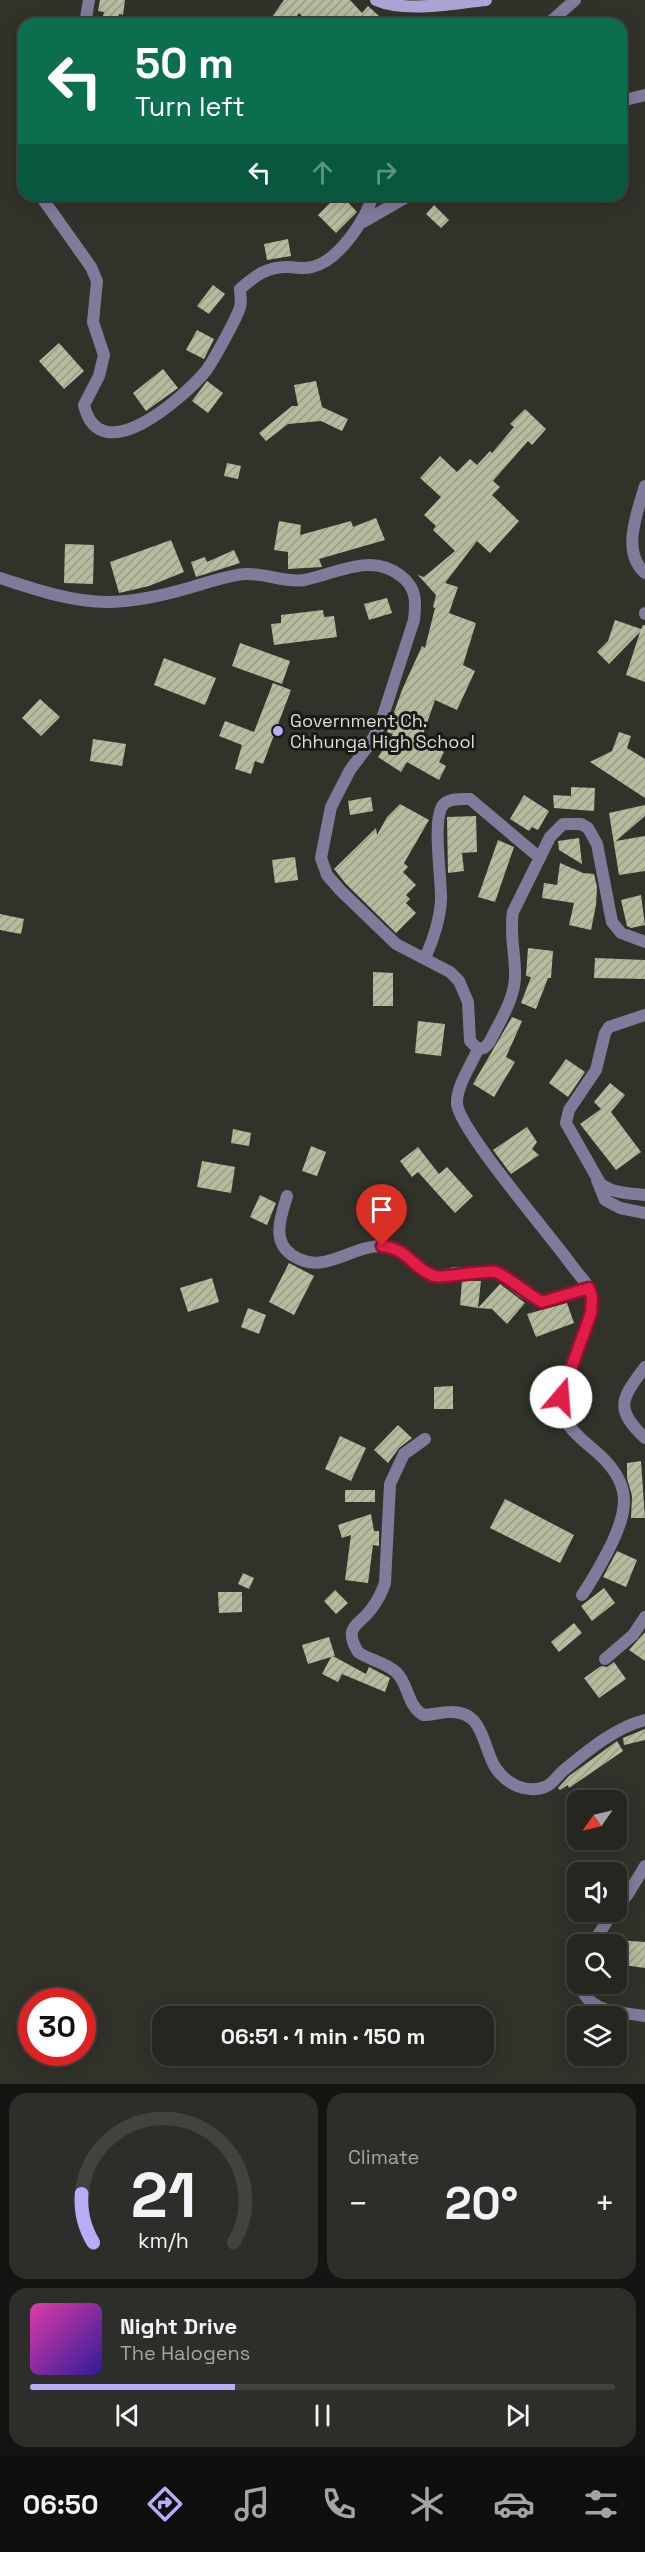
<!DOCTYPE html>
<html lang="en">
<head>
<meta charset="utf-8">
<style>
	:root { --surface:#252620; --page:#2d2e29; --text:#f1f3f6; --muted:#a3a5a5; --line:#42433e; --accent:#b9abf7 }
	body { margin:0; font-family:"Space Grotesk",sans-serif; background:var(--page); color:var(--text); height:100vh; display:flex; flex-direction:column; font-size:22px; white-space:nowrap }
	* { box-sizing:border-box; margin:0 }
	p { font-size:20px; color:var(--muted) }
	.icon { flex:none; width:33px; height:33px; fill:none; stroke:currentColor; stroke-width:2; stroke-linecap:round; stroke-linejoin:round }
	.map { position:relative; height:2084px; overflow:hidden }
	.details { display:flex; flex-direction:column; gap:9px; padding:9px; background:#141512; flex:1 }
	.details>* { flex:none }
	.hud { position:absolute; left:18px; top:18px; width:609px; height:183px; border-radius:18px; box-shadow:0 3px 15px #0003,0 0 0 2px var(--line); background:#0b6e4f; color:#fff; overflow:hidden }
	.needle { width:39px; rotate:236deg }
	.buttons { position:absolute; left:567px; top:1790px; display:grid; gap:12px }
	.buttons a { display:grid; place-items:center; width:60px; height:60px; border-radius:12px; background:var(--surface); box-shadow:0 3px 15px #0003,0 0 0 2px var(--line); font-size:30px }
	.speed { position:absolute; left:18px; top:1988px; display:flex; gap:12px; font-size:30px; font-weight:700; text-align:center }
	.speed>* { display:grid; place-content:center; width:78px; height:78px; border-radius:50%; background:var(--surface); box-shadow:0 3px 15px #0003,0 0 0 2px var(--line); line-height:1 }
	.speed .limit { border:9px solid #d22; background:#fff; color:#111 }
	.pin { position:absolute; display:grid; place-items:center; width:51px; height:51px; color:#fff; margin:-62px -26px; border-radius:50% 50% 50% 0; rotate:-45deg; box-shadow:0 0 6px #0007 }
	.pin .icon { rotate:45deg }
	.me { position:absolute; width:66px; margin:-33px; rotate:18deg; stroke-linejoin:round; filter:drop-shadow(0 0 4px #0008) }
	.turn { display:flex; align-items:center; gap:21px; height:126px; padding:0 18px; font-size:27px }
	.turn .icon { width:78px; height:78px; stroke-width:2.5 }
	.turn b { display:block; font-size:42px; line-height:51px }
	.lanes { display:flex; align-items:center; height:57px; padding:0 18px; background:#0003; justify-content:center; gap:30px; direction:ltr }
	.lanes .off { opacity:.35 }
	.big { font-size:45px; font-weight:700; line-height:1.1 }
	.details .tile { flex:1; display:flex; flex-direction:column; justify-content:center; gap:9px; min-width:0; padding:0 21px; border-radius:18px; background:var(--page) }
	.details .dial { align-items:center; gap:0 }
	.dial svg { height:156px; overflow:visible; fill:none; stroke:var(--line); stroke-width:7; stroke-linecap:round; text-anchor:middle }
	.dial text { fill:var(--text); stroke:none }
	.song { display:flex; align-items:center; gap:18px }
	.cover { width:72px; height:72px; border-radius:9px; background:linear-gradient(135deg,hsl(320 70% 55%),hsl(250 70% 35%)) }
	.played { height:6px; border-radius:3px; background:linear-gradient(90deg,var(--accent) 35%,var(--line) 35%) }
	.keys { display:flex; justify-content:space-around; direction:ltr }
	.heat { display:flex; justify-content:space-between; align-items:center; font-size:33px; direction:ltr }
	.details .tiles { flex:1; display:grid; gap:9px; grid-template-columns:1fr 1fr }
	.tile:last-child { grid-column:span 2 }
	.trip { position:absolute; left:152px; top:2006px; width:342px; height:60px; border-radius:18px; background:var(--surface); box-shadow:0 3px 15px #0003,0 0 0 2px var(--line); font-weight:700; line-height:60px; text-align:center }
	.tab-bar { display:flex; height:96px; justify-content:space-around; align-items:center; background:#0f0f0d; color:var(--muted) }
	.tab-bar .icon { width:42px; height:42px }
	.tab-bar .active { color:var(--accent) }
	.tab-bar b { font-size:27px; color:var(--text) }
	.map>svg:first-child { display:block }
</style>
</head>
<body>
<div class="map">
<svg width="645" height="2084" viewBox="0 0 645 2084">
	<defs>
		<pattern id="building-hatch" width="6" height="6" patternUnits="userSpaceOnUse" patternTransform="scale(1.5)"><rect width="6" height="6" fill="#b5bc9e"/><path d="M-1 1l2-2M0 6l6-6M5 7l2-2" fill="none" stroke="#989e86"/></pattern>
	</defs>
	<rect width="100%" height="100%" fill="#31332a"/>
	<path fill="url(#building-hatch)" d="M100,0H125L123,15L119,14L117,24H101L104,12L98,11Z
		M284,0H350L362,13L368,6L388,24H309L299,13L291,24H267Z
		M338,195H341L357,212L336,233L318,215Z
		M434,205L449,220L441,228L426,214Z
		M288,239L291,256L267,260L264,244Z
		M213,285L225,294L209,314L197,306Z
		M197,330L214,339L204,359L186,350Z
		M59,343L84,371L64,389L39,361Z
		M163,369L178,388L146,411L133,393Z
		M207,381L223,393L208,413L192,401Z
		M316,381L322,407L348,419L342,431L321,421L288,424L266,441L259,433L292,406H298L294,385Z
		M525,409L546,429L532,445L528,441L493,481L500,487L492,495L519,521L490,553L477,541L445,583L458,587L449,613L476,623L463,665L475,671L457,710L435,700L421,740L444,752L439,762L446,766L439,780L407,762L401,772L378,757L393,734L387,732L402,690L422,646L425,648L435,608L433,607L436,595L418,575L424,577L455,551L433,530L436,526L424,515L441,497L420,478L440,456L457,472L470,459L477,465L490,451L492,453L514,427L510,424Z
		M227,463L241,466L238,479L224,476Z
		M376,518L385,540L319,559L322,567L288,569V552L274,550L279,521L301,525L300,535L351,521L353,527Z
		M171,540L184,572L149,586L119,593L110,562Z
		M65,544L94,545L93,584L64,583Z
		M234,550L240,563L196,577L191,562L205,557L207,562Z
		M387,598L392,613L369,620L364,604Z
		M323,610L324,617L334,616L337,637L274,645L271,624L281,623V615Z
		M615,620L641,629L643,625H645V682L626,675L640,632L609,664L597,652L608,641Z
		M240,643L290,661L282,684L232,666Z
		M164,658L216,678L205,705L154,685Z
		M273,683L291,690L263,764L255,761L251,774L235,769L242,745L219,736L225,721L254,732Z
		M40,699L60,717L41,736L22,718Z
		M619,732L631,736L627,748L645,759V798L590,762L612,751Z
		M93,739L126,744L122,766L90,761Z
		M571,787L595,788L594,811L554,808L553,795L571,796Z
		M524,795L549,811L538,830L532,827L529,831L510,819Z
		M371,797L373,811L350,815L348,801Z
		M400,804L429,820L404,863L408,867L403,872L416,885L406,895L410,899L406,903L416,913L396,933L346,884L334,869L376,828L377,835L387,817Z
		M645,805V816L616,841L645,836V871L619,875L609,813Z
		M476,816L477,852L462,853L464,871L448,873L447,817Z
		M579,838L582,864L559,850L558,841Z
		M498,840L514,847L495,902L478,897Z
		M295,857L298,880L275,883L272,860Z
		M560,863L583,873L594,874L597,887L596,905L591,930L569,925L574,903L542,898L544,883L557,885Z
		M641,895L645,925L631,928L627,926L621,900Z
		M0,914L24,919L21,934L0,930Z
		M528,948L553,951L551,978H548L536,1009L521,1003L531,977L526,976Z
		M595,958L645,960V979L594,978Z
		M373,972L393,973V1006H373Z
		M512,1017L522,1021L506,1057L515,1062L494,1097L473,1084Z
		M418,1021L445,1024L441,1056L415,1053Z
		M566,1059L585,1072L568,1097L549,1083Z
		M610,1083L625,1095L611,1112L641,1152L616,1170L580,1124L601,1109L594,1102Z
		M527,1127L537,1142L532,1149L539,1155L511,1174L493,1150Z
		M233,1129L251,1133L249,1146L231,1143Z
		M311,1146L326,1152L317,1176L302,1171Z
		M418,1147L439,1174L447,1167L473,1196L455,1213L418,1172L412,1177L400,1161Z
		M202,1161L235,1167L231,1193L197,1187Z
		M260,1195L276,1203L267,1225L250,1217Z
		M289,1263L314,1276L294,1315L269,1302Z
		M212,1278L219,1302L188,1312L180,1288Z
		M462,1281H481L478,1308L460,1305Z
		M500,1284L525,1303L507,1324L492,1309L478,1308Z
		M567,1303L574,1323L536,1337L527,1314Z
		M248,1308L266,1315L259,1334L241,1327Z
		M453,1386V1409H434V1387Z
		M398,1425L412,1438L399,1448L388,1463L374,1450Z
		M340,1436L366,1448L351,1481L325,1469Z
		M641,1461L645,1518H631L632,1496L627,1478V1463Z
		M345,1490H375V1502H345Z
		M505,1499L574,1535L560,1563L490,1528Z
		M371,1514L374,1531H379V1546L373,1545L368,1583L345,1580L351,1535L342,1538L338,1525Z
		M617,1551L637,1560L626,1587L603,1577Z
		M243,1573L254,1578L249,1589L238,1584Z
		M604,1588L615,1603L592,1621L581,1606Z
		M335,1590L348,1603L336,1614L324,1601Z
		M218,1592H242V1612L219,1613Z
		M574,1623L582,1633L559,1652L551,1642Z
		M645,1632V1661L629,1650Z
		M329,1637L335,1656H333L366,1674L369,1667L390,1678L385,1692L342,1674L338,1682L322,1674L331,1657L308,1664L302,1645Z
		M614,1662L626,1679L599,1698L584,1678L601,1666L607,1667Z
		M645,1729V1740L624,1745L623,1738Z
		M617,1741L623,1751L569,1788L568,1785L560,1790L558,1788L569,1776Z
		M616,1940L645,1942V1968L616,1964Z"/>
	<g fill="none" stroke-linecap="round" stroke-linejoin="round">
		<path stroke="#807b9a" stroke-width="12" d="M85,24L89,0
			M548,24L575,0
			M621,101L645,95
			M40,195L91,267L97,281L93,322L104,355L99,376L84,405C100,472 183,398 205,372C211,365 238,316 240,307C242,302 240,294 240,289C256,275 268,266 289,267C297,268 305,269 312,267C339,261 366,219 373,195
			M363,222L410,195
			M645,486C637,513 621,552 645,573
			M0,578C34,589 71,602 107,602C136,602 165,595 192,587C210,582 228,575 246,574C266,573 285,583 304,580C336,574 371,552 401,576C417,588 416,602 414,620L380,725L371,742L350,770L331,807L321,858L327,875L340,890L396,944L450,972L459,981L468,1002L470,1041L478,1049L484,1048L489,1043C499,1023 514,1000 515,978C516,956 509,934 513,912L550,837L563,824H581L588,828L597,844L612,922L621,933L645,942
			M645,613V614
			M425,958C433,940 440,920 441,900C442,881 431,816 444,804C450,798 462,799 470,799L540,858
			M645,1015L609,1027L605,1033L596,1070L569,1110L566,1123L600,1183C613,1194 629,1193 645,1195
			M478,1049C472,1064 456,1086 457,1104C460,1131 552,1237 573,1267C580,1276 590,1286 592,1297C595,1314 567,1377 561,1397C561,1423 574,1433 593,1449C633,1482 630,1508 608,1551C600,1566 592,1581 582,1595
			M597,1180L605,1200L620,1208L645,1213
			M287,1196C281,1216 271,1241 292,1255C324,1277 350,1245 383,1246C409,1247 416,1275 437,1277C443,1277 450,1274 455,1273C469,1273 483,1272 497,1272L523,1292L542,1302L589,1288
			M645,1367C622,1398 613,1408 645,1438
			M425,1439L404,1454L390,1484L385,1583C382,1592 378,1600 372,1608C360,1626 342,1625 358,1652C369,1660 385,1662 396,1672C409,1684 406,1704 423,1715C432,1715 441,1712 450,1712C484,1711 482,1745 495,1767C506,1784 527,1795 547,1786C553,1783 558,1775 564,1770C586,1752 617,1726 645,1720
			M605,1659L633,1635L645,1617
			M616,1908L628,1894L645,1866
			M592,1944L614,1911
			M580,1983C586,2013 620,2012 645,2016"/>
		<path stroke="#ada4d5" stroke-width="12" d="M376,0C406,13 453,3 486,0"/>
	</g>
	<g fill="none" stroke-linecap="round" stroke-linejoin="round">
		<g stroke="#92132f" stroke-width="15">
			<path id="route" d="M382,1246C411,1250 410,1267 434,1276C442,1279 481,1270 495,1272C503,1273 530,1296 542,1302L589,1288L592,1298L591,1313L561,1397"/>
		</g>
		<use href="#route" stroke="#e11d48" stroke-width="10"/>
	</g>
	<circle fill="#b9abf7" stroke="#191a16" stroke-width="2" cx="278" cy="731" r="6"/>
	<g text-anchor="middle" stroke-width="6" stroke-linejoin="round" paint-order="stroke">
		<g font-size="18" fill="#dbddd7" stroke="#191a16" text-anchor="start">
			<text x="290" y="727">Government Ch.<tspan x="290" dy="21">Chhunga High School</tspan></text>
		</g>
	</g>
</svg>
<div class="buttons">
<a><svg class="needle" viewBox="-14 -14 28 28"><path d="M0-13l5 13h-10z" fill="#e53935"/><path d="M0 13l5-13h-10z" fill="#a3a5a5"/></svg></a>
<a><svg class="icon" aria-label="sound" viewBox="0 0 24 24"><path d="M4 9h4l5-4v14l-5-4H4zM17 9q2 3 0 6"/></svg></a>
<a><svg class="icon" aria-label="search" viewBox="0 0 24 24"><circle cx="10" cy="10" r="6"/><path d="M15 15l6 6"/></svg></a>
<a><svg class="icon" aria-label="layers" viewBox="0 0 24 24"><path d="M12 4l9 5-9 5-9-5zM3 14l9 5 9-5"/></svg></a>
</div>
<div class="speed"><div class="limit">30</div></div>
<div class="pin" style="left:382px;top:1246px;background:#d93025"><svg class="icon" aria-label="arrive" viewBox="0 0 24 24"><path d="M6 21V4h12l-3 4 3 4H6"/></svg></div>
<svg class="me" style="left:561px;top:1397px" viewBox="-20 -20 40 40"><circle r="19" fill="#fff"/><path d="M0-13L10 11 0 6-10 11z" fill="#e11d48"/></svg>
<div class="trip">06:51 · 1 min · 150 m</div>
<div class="hud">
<div class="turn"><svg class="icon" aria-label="left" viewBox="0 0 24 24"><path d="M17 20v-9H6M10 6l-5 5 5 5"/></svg><div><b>50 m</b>Turn left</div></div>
<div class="lanes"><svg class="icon" aria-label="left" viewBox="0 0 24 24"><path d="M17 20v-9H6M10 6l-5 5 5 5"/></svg><svg class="icon off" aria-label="ahead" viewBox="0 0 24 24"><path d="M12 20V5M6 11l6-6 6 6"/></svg><svg class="icon off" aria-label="right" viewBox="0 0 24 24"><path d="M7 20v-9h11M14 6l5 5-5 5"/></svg></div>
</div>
</div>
<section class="details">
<div class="tiles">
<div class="tile dial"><svg viewBox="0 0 100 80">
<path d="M14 69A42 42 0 1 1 86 69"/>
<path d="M14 69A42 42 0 0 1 8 44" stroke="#b9abf7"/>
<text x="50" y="56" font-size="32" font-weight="700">21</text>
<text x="50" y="72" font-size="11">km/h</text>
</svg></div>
<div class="tile"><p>Climate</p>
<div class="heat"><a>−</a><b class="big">20°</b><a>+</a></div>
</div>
<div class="tile">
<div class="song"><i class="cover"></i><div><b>Night Drive</b><p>The Halogens</p></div></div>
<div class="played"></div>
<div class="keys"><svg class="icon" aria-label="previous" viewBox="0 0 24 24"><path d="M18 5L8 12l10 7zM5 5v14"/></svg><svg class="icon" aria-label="pause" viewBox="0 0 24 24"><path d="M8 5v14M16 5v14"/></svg><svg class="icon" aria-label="next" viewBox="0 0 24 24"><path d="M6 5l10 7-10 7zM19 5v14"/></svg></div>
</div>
</div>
</section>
<nav class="tab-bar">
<b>06:50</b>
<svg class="icon active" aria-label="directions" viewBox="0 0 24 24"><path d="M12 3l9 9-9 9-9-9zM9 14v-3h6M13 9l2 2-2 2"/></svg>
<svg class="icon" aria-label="music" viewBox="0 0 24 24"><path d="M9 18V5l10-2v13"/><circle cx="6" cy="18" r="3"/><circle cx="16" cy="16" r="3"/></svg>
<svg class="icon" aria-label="phone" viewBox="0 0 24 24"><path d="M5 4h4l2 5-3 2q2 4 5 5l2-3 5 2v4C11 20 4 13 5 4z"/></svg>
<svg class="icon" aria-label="climate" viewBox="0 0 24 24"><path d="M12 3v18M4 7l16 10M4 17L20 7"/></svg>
<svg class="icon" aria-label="car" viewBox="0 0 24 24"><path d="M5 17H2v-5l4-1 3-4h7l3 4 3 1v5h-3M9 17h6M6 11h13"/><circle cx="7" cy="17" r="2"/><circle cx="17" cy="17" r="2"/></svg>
<svg class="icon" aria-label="filters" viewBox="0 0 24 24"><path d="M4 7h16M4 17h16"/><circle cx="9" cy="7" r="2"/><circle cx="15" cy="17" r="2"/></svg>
</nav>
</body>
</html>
